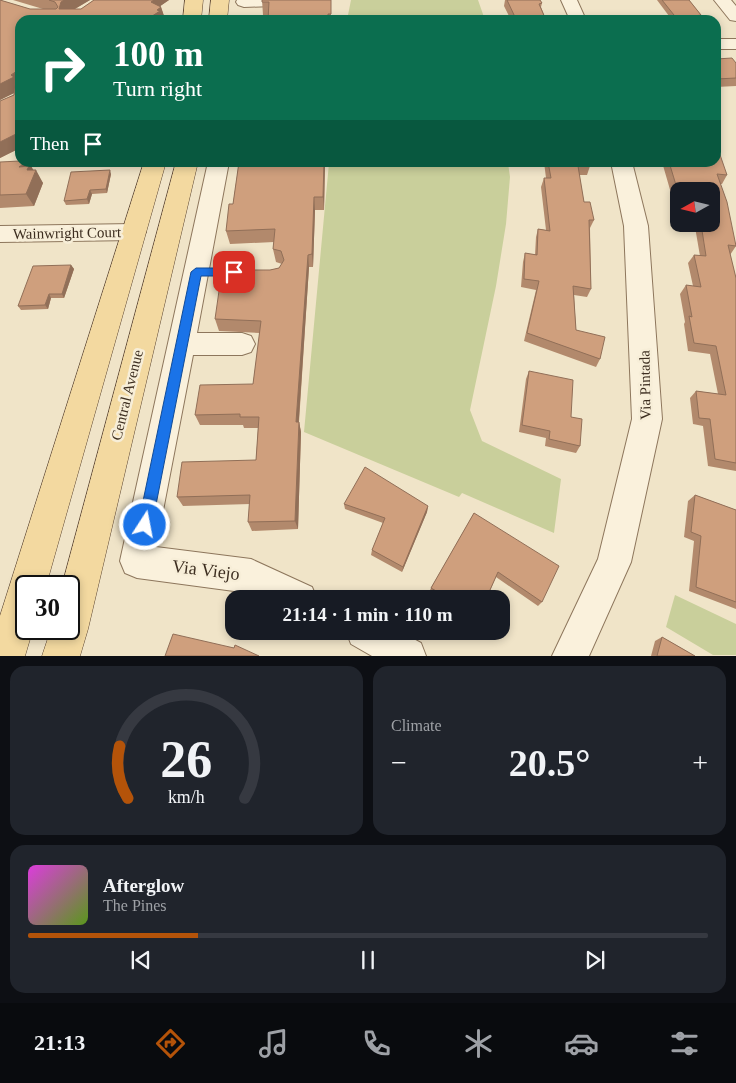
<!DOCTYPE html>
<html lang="en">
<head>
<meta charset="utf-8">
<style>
	:root { --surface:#171b24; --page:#20242c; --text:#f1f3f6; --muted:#9ea1a6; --line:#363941; --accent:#b45309 }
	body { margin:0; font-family:Georgia,serif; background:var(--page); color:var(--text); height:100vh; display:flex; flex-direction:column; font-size:19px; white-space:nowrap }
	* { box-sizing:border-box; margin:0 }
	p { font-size:16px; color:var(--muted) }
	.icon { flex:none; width:28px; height:28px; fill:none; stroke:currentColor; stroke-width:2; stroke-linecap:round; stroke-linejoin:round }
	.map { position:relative; height:656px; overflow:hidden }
	.side { display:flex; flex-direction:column; gap:10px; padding:10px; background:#0d0f14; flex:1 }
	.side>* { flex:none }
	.hud { position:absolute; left:15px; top:15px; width:706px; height:152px; border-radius:15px; box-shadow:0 2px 8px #0003; background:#0b6e4f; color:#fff; overflow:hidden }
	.needle { width:32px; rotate:262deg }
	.tools { position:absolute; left:670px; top:182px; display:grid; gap:10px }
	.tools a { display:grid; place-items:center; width:50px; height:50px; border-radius:10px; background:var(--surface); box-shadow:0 2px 8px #0003; font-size:25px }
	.speed { position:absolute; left:15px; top:575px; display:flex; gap:10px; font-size:25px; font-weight:700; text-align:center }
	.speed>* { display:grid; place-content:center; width:65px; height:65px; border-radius:50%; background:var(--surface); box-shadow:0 2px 8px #0003; line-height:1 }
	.speed .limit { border:2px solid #111; border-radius:8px; background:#fff; color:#111 }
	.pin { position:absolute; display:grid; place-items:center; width:42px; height:42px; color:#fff; margin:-21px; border-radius:10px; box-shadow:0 2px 8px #0006 }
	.me { position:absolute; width:55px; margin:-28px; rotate:11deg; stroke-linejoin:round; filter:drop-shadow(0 0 4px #0008) }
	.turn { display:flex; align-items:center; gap:18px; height:105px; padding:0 15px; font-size:22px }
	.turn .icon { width:65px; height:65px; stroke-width:2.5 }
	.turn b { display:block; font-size:35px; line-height:42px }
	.then { display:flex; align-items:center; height:48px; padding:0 15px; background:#0003; gap:10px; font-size:19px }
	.big { font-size:38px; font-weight:800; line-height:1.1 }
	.side .card { flex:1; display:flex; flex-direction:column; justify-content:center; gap:8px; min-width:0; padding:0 18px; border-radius:15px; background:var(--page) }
	.side .dial { align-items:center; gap:0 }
	.dial svg { height:130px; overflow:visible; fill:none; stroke:var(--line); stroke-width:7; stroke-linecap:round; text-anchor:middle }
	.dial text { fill:var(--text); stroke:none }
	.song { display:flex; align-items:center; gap:15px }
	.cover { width:60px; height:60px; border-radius:8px; background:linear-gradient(135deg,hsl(300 70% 55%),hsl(90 70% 35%)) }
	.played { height:5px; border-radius:2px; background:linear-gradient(90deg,var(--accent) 25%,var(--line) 25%) }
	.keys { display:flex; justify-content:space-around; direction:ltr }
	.heat { display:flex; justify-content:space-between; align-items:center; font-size:28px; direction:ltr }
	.side .tiles { flex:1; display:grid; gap:10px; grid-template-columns:1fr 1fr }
	.card:last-child { grid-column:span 2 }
	.trip { position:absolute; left:225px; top:590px; width:285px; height:50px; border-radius:15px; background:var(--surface); box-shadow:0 2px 8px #0003; font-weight:800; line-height:50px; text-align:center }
	.tab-bar { display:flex; height:80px; justify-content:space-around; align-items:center; background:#090b0e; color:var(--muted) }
	.tab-bar .icon { width:35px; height:35px }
	.tab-bar .active { color:var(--accent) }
	.tab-bar b { font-size:22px; color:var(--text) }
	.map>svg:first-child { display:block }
</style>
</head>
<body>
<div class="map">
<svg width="736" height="656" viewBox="0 0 736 656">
	<rect width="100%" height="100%" fill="#f0e4c8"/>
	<path fill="#c9cf9b" d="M351,0H478L485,20H347Z
		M329,163H508L510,177L506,224L496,286L470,410L482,441L561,479L554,533L462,493L459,497L304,432Z
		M675,595L736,624V655H713L666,627Z"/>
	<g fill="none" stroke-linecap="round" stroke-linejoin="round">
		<g stroke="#8d765c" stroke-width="2">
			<path id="minor" d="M237,0H306L304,3L298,5L244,7L238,5L236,2Z
				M561,0H577L586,20H570Z
				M714,0H731L736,6V21L730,20Z
				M716,39H736V49H716Z
				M208,162H229L197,333H242L251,336L255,344L251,352L242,355H193L156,547L251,559L312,587L317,599H262L249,593L137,578L125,573L120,561Z
				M611,162H632L648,226L662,419L631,562L589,656H552L598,559L632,419L624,226Z
				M134,224L142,226L146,232L142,238L134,240L0,242V226Z
				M346,631H399L421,643L426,656H372L351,644Z"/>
		</g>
		<g stroke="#5b4430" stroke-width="1">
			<path id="major" d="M185,0H203L201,20H183Z
				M211,0H229L227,20H209Z
				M144,162H166L46,586H26V629H33L25,656H0V616Z
				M176,162H198L88,629L80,656H42L51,629H69V586H62Z"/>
		</g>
		<use href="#minor" fill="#faf1dc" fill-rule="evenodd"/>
		<use href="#major" fill="#f3d9a0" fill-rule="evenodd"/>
	</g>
	<path fill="#b2896c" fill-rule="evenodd" d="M0,0L30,9H43L13,0H90L75,9H81L94,0H169L160,6L161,7L165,19L164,20H20V148L0,158V101L14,95V93L0,100Z
		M262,0H331V20H268V15H263Z
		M505,0H540L542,3L541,7L546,20H511L504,6Z
		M657,0H689L701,15L698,20H672Z
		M716,59L736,63V86L716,87Z
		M0,162L33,170L43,183L34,206L0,208Z
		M239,162H325L324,210H315L313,267H309L299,422L301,432L298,529L252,531L248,522L250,504L183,506L177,497L256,460L258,428H244L243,425H200L195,415L253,384L260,333L219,331L215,319L270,270L279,268L282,264L276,262L273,249L274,242L230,244L226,231L233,204Z
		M544,162H589L590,166L587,175H579L584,202L594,220L590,228L591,289L587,297L574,295L576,330L600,359L596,367L524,341L536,290L521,287L523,262L525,253L535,255L536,237L538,229L546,230L541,187L544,178H546Z
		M662,162H716L727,175L722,184H720L736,246L730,255L736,278V471L708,466L703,426L693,424L690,398L696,391L718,394L710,354L688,351L684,324L685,322L680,294L686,285L693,286L688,263L694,255L700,256L695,227L674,224L671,204L673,200ZM679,191L711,224H679Z
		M111,174L107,193L92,194L89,204L66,205L64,201Z
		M71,265L74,269L64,298H51L48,309L21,310L18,306Z
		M529,371L571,417L580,446L576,453L545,446L546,438L519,432L526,379Z
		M695,495L736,510V609L689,591L694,541L684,537L688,501Z
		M344,504L428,506L427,512L402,572L371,555L372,550L383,523L345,509Z
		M474,513L542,602L538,606L496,577L486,599H441L429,592L431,588Z
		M662,637L695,656H651L655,641Z"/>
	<path fill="#916f58" d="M64,0H90L66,14L59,9L61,2Z
		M153,0H169L159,7H161L165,19L164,20H146L151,2Z
		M20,69V90L0,100V84Z
		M20,132V148L0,158V142Z
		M26,162H29L35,173L36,170L43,183L34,206L26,194L19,167Z
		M324,162H325L324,210L323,197Z
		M110,170L111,174L107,193L106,189Z
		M90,190L92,194L89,204L87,199Z
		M314,197L315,210L313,267L312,254Z
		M308,255L309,267L298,432L296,422Z
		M71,265L74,269L64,298L62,294Z
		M49,294L51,298L48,309L45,305Z
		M299,422L301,432L298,529L295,521Z
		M428,506L427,512L402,572L403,567Z"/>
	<path fill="#cf9f7d" stroke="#916f58" d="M0,0L30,9H56L58,7L55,2L49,0H64L61,2L59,9H81L94,0H154L151,2L161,7L157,10L160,11L146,20H20V69L11,75L14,77L0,84Z
		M262,0H331V14H328V20H268L269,2H262Z
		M507,0H540L542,3L539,4L546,20H523L522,17H515Z
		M662,0H689L701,15L695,16L698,20H678Z
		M732,58L736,63V78L716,79V59Z
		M15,79L20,84V132L0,142V101L14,95Z
		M716,149H718L727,175L717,174L727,202L736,246L728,245L736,278V463L715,459L710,419L699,418L696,391L726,395L716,346L694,343L689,316L692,317L686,285L701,287L694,255L706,256L701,224H711V191H679V195L669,162H716Z
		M20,161V162H26L19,167L29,166L27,170H36L26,194L0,195V162Z
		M239,162H324L323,197H314L312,254L308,255L296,422H299L295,521L248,522L250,495L177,497L182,462L256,460L259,417H240V414L195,415L200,385L253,384L261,321L215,319L222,270H270L279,268L284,260L281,251L273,249L275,229L226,231L229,204H233Z
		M548,162H589L590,166H578L584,202H590L594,220H589L591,289L573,286L576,330L605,337L600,359L527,333L539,281L524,279L525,253L537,255L538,229L550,231L544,178H551Z
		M110,170L106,189L90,190L87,199L64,201L71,172Z
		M675,195H679V215H678Z
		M71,265L62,294H49L45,305L18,306L33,266Z
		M529,371L573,380L571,417L582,419L580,446L549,439L550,431L522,425Z
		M365,467L428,506L403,567L372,550L385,518L344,504Z
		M695,495L736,510V602L696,587L701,536L691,532Z
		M474,513L559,566L542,602L498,572L486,599H450L431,588Z
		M173,634L234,648L235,645L259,656H165Z
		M662,637L695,656H657Z"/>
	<path fill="#1a73e8" stroke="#114b97" d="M196,268H234L239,272L234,276H201L152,525L150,530L145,532L140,530L138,525L191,272Z"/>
	<g text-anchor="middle" stroke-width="5" stroke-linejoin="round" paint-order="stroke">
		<g font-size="15" fill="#3d2e20" stroke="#f7eed8">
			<text transform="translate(67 233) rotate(-1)" y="5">Wainwright Court</text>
			<text transform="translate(645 385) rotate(-91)" y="5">Via Pintada</text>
			<text transform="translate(127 395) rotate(-76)" y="5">Central Avenue</text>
		</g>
		<g font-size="18" fill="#3d2e20" stroke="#f7eed8">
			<text transform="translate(206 570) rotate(7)" y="6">Via Viejo</text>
		</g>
	</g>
</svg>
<div class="tools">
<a><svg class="needle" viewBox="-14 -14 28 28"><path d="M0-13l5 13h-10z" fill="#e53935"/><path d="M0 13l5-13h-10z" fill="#9ea1a6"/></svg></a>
</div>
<div class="speed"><div class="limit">30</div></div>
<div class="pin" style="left:234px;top:272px;background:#d93025"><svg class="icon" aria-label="arrive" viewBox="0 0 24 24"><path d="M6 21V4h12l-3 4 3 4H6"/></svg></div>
<svg class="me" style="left:145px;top:525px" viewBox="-20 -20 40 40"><circle r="17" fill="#1a73e8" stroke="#fff" stroke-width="3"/><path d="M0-11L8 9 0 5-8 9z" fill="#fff"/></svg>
<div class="trip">21:14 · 1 min · 110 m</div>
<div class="hud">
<div class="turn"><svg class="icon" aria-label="right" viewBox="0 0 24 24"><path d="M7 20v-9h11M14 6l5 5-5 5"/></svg><div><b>100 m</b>Turn right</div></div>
<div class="then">Then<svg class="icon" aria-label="arrive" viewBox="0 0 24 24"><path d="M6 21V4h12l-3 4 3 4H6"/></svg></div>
</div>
</div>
<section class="side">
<div class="tiles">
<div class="card dial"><svg viewBox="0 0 100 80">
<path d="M14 69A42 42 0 1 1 86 69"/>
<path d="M14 69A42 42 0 0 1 9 37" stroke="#b45309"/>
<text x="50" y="56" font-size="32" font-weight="700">26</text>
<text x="50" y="72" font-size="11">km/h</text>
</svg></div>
<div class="card"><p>Climate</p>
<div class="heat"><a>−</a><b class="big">20.5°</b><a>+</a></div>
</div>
<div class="card">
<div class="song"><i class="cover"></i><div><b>Afterglow</b><p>The Pines</p></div></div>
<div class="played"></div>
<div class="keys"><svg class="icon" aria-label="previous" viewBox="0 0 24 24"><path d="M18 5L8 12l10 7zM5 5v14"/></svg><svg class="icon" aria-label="pause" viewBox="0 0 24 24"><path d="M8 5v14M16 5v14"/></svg><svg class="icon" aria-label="next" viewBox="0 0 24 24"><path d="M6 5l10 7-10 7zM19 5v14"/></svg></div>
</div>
</div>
</section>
<nav class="tab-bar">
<b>21:13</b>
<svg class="icon active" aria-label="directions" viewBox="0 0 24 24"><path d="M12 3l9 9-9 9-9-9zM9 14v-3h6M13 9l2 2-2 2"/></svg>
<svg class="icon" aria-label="music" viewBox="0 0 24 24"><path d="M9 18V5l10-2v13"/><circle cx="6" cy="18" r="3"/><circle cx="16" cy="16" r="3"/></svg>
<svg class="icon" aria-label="phone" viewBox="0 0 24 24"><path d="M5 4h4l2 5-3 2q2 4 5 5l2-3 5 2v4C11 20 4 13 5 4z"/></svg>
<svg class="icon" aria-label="climate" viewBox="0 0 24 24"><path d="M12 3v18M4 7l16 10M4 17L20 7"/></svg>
<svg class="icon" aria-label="car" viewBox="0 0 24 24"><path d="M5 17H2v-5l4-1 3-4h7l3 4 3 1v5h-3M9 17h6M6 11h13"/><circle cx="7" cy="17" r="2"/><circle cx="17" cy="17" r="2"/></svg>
<svg class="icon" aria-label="filters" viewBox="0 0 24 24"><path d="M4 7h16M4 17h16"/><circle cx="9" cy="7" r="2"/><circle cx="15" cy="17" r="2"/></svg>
</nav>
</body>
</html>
